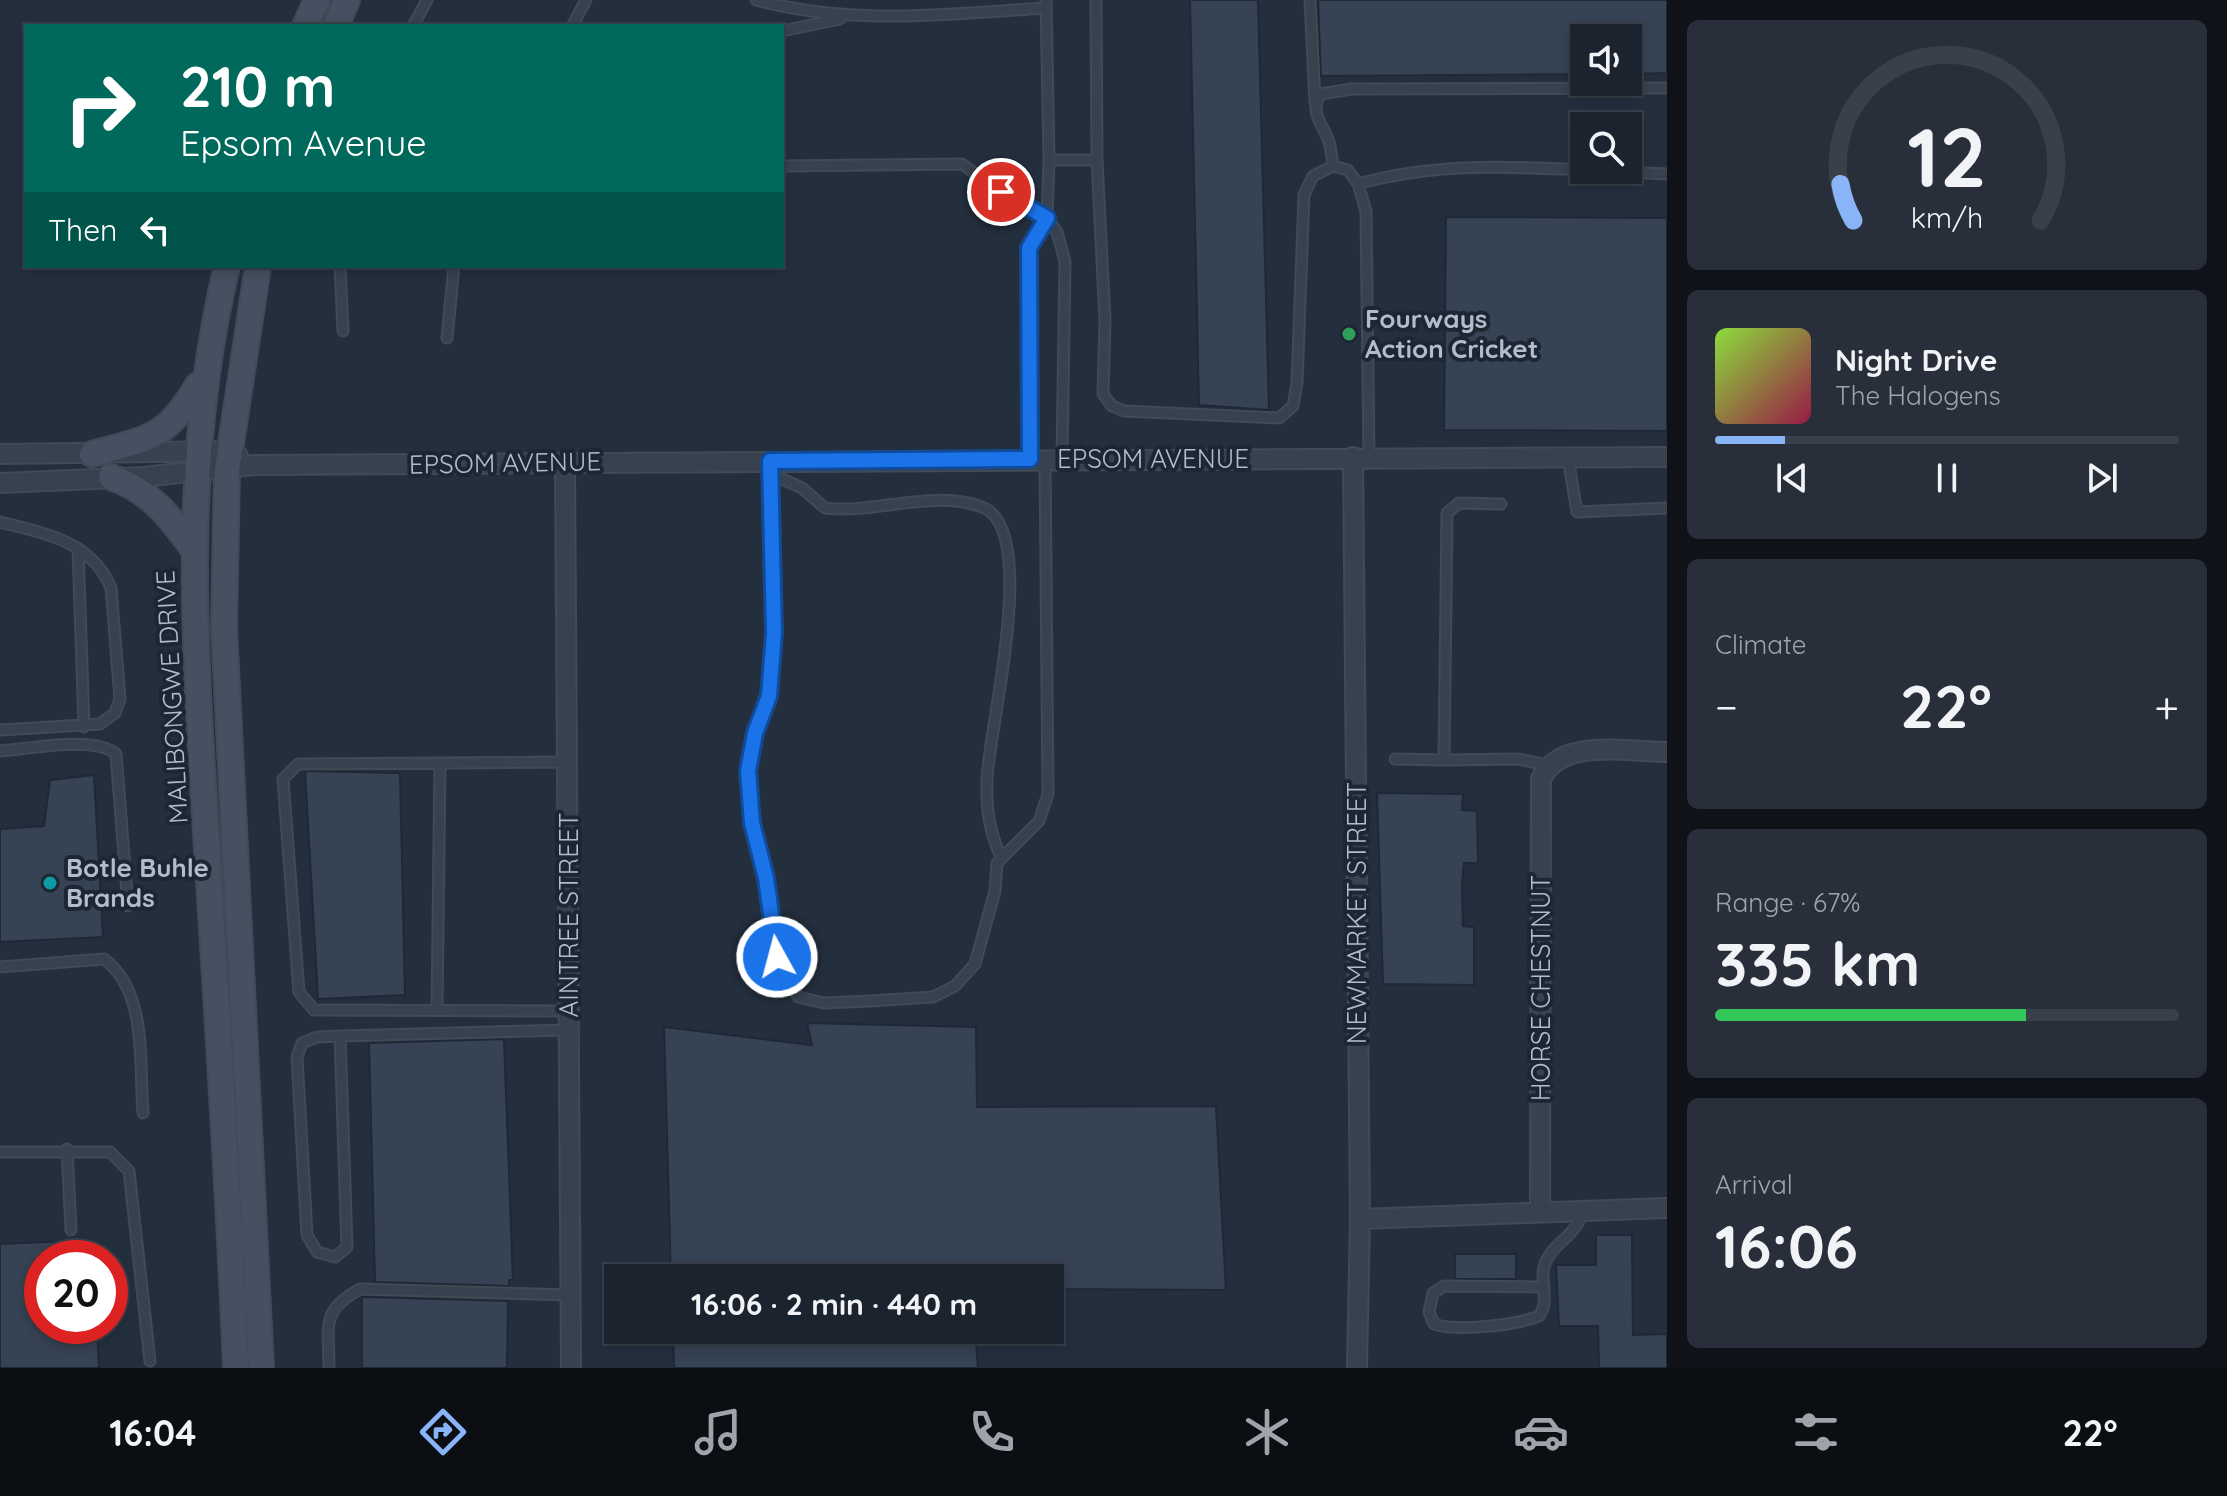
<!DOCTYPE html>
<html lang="en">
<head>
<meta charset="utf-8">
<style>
	:root { --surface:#1b232e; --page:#282f3a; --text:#f1f3f6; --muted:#a0a4aa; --line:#39404a; --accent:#8ab4f8 }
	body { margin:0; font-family:Quicksand,sans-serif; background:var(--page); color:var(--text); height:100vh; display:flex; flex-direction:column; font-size:30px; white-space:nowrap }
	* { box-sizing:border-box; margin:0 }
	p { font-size:26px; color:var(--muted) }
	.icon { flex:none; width:44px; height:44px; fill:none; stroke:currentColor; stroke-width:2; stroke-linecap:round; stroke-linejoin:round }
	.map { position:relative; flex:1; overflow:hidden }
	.side { display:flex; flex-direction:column; gap:20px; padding:20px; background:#0f1319; width:560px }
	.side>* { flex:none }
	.guide { position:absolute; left:24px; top:24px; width:760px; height:244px; border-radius:0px; box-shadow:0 4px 12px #0003,0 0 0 2px var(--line); background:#00695c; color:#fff; overflow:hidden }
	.fabs { position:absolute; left:1570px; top:24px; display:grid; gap:16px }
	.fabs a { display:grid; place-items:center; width:72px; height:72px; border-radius:0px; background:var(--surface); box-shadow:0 4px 12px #0003,0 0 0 2px var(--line); font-size:40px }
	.speed { position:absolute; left:24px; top:1240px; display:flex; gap:16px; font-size:40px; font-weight:700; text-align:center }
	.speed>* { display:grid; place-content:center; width:104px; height:104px; border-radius:50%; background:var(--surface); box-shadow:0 4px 12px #0003,0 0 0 2px var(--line); line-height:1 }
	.speed .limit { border:12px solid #d22; background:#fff; color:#111 }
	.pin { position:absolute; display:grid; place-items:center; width:68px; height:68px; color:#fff; margin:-34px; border:4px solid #fff; border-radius:50%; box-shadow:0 2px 8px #0007 }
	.me { position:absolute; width:88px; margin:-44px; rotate:353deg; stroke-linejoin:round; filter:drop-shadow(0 0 6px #0008) }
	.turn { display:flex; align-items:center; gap:28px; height:168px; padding:0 24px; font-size:36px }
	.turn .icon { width:104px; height:104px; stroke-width:2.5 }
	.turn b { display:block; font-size:56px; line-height:68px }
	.then { display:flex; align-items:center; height:76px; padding:0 24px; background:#0003; gap:16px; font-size:30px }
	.big { font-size:60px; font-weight:700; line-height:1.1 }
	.side .tile { flex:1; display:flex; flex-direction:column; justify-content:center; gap:12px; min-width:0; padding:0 28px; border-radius:12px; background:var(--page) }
	.side .dial { align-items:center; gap:0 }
	.dial svg { height:208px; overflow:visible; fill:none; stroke:var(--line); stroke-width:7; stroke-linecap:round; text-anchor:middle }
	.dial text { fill:var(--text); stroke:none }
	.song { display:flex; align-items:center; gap:24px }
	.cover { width:96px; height:96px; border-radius:12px; background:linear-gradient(135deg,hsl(90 70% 55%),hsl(340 70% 35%)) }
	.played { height:8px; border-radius:4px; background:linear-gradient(90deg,var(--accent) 15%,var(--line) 15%) }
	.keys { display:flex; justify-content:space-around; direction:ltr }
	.heat { display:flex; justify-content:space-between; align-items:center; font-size:44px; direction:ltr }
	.charge { height:12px; border-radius:6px; background:linear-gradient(90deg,#34c759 67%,var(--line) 0) }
	.trip { position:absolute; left:604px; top:1264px; width:460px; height:80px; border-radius:0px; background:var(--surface); box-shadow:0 4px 12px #0003,0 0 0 2px var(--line); font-weight:700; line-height:80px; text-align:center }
	.dock { display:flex; height:128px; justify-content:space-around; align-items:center; background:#0b0e12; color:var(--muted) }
	.dock .icon { width:56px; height:56px }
	.dock .on { color:var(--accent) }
	.dock b { font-size:36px; color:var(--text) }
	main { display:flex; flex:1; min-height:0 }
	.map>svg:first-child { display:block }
</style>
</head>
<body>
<main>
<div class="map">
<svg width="1667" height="1368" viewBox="0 0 1667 1368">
	<rect width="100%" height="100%" fill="#242f3e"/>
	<path fill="#364354" stroke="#1f2835" stroke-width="2" d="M1190,0H1258L1269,410L1199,405Z
		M1318,0H1667V73L1628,74V38H1584V74L1321,76Z
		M1446,217L1667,218V431L1444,430Z
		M305,771L400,773L405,995L318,999Z
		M94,775L103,937L0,942V829L44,826L50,780Z
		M1377,793L1463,794L1462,810L1477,811L1478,863H1464L1462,883L1463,926L1474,927V985L1383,984Z
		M807,1023L976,1027L977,1107L1216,1106L1226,1290L1050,1289V1278H671L664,1027L812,1045Z
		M504,1039L513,1280H509V1286L375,1282L369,1043Z
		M1596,1235H1632L1633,1335L1667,1334V1368H1599L1598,1326H1559L1556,1265H1596Z
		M91,1240L92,1258H42V1326H97L99,1368H0V1244Z
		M1455,1254H1516V1279H1455Z
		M362,1297L508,1301L507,1368H362Z
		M673,1330H975L978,1368H674Z"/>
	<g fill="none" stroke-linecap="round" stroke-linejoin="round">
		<g stroke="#414a57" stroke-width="13">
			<path id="lane" d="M756,0C853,26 948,14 1046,8
				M1046,0L1049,160
				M1310,0L1315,103
				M413,26L427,0
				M572,26L586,0
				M782,31L840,19
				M1097,160L1105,320L1103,394L1112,406L1124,411L1279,418L1293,406L1297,383L1304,195L1313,176L1333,166
				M782,166L962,164L1019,205L1047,218L1057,232L1065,261L1062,460
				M1586,170L1667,174
				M1358,184C1433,163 1506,166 1584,170
				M340,266L343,331
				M447,338L454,266
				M1369,457L1366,211L1358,184L1348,170L1333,166C1332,157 1331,147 1328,139C1321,122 1310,112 1320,94L1352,89L1667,88
				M1568,458L1577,512L1667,508
				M1030,459L1029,248L1047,218L1049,160H1097L1096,0
				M770,461L774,633L769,696L755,733L748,771L752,823L766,878L777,957L798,997L824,1003L871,1001L933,997L955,986L975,964L995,891L997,863L1039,821L1048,794L1045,459
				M771,474L802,488L825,508C875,514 933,489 982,507C1041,529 988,730 987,780C986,808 989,831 1001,857
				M1501,504L1459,503L1447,513L1444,760L1518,759L1547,765
				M0,522C44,533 92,541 111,588L120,699L115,713L100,724L0,730
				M78,548L84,727
				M0,751C29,749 95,735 116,754L128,906
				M1395,759L1444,760
				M568,762L298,764L283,779L299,992L314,1010L570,1011
				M0,967L104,959C148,991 139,1064 143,1113
				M437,1010L440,763
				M340,1036L347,1247L335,1257L317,1252L307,1235L297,1057L302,1043L317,1037L340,1036L570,1030
				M67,1149L71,1230
				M0,1152H110L129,1171L150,1361
				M1544,1287L1444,1286L1433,1293L1429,1312L1434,1324C1456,1332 1517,1325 1539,1316C1550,1302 1540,1283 1544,1267C1550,1243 1578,1237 1582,1211
				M329,1368C329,1326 320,1311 360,1289L571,1295"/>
		</g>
		<g stroke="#414a57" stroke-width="22">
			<path id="street" d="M0,454L230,451L238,456
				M1353,457L1360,1219L1357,1368
				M565,462L571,1368
				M0,483L143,477L255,465L1667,457
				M1540,1212L1541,779C1561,737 1627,752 1667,752
				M1360,1219L1667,1208"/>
		</g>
		<g stroke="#414a57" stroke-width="28">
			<path id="secondary" d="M305,26L317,0
				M336,26L347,0
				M227,266C180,461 195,651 207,849C218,1022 229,1195 236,1368
				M258,266L227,470L224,628L261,1368
				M92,454C150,438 166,439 198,385
				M111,477C151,491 170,517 194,550"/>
		</g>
		<use href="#lane" stroke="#38414e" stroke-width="9"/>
		<use href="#street" stroke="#38414e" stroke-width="18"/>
		<use href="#secondary" stroke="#465061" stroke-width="24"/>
	</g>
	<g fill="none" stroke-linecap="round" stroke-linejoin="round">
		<g stroke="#114b97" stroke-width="20">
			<path id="route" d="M777,957L766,878L752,823L748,771L755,733L769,696L774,633L770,461L1030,459L1029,248L1047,218L1001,192"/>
		</g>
		<use href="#route" stroke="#1a73e8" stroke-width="14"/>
	</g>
	<circle fill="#2e9e5b" stroke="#1d2633" stroke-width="3" cx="1349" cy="334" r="8"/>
	<circle fill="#0f9aa8" stroke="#1d2633" stroke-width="3" cx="50" cy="883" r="8"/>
	<g text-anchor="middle" stroke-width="8" stroke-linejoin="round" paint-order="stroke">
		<g font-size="26" font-weight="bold" fill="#b4bcc9" stroke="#1d2633" text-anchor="start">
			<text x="1365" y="328">Fourways<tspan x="1365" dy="30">Action Cricket</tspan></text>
			<text x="66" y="877">Botle Buhle<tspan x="66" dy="30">Brands</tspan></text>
		</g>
		<g font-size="26" fill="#b4bcc9" stroke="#1d2633">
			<text x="1153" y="468">EPSOM AVENUE</text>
			<text transform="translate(505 463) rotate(-1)" y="9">EPSOM AVENUE</text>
			<text transform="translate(172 697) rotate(-93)" y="9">MALIBONGWE DRIVE</text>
			<text transform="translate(1357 913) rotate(-90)" y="9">NEWMARKET STREET</text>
			<text transform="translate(569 915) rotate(-90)" y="9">AINTREE STREET</text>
			<text transform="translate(1541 988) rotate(-90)" y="9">HORSE CHESTNUT</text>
		</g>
	</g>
</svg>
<div class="fabs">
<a><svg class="icon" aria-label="sound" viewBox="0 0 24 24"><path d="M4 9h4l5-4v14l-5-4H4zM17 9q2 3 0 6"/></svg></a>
<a><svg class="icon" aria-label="search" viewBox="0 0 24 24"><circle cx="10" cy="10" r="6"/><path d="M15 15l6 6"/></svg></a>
</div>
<div class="speed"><div class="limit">20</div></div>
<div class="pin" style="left:1001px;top:192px;background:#d93025"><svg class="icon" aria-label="arrive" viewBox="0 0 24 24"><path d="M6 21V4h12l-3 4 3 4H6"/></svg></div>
<svg class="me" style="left:777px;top:957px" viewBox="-20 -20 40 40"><circle r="17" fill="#1a73e8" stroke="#fff" stroke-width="3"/><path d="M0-11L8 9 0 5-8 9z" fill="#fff"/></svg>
<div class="trip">16:06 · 2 min · 440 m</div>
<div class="guide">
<div class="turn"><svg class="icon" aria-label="right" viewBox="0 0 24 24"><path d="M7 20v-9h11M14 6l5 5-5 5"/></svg><div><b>210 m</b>Epsom Avenue</div></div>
<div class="then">Then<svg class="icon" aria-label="left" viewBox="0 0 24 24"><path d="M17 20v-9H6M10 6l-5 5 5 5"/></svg></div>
</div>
</div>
<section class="side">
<div class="tile dial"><svg viewBox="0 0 100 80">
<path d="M14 69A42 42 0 1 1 86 69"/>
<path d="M14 69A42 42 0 0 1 9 55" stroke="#8ab4f8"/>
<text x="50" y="56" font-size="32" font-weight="700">12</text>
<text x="50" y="72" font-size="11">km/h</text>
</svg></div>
<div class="tile">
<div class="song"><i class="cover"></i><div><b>Night Drive</b><p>The Halogens</p></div></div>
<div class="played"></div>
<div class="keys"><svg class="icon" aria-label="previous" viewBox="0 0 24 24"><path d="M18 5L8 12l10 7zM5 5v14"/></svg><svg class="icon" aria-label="pause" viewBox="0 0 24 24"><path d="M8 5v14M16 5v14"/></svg><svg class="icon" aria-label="next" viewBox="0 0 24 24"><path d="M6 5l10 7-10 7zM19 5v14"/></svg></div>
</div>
<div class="tile"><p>Climate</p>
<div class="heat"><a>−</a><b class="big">22°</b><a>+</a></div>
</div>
<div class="tile"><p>Range · 67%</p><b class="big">335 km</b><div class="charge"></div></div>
<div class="tile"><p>Arrival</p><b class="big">16:06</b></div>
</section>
</main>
<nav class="dock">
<b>16:04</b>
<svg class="icon on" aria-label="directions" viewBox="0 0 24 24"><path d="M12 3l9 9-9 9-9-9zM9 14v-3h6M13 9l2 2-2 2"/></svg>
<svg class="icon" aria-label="music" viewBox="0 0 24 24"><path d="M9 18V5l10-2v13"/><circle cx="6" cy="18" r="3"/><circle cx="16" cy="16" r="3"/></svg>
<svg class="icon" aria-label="phone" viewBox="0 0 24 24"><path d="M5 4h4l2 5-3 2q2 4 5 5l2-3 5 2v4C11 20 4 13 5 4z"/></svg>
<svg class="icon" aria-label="climate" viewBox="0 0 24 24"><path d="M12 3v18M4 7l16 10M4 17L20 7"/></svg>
<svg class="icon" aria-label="car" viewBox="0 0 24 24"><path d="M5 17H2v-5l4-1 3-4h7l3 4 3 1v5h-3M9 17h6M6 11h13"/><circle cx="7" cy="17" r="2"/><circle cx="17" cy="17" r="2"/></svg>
<svg class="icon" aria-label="filters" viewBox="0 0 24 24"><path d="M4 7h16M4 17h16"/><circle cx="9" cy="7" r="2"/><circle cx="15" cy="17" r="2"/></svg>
<b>22°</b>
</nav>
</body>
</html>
